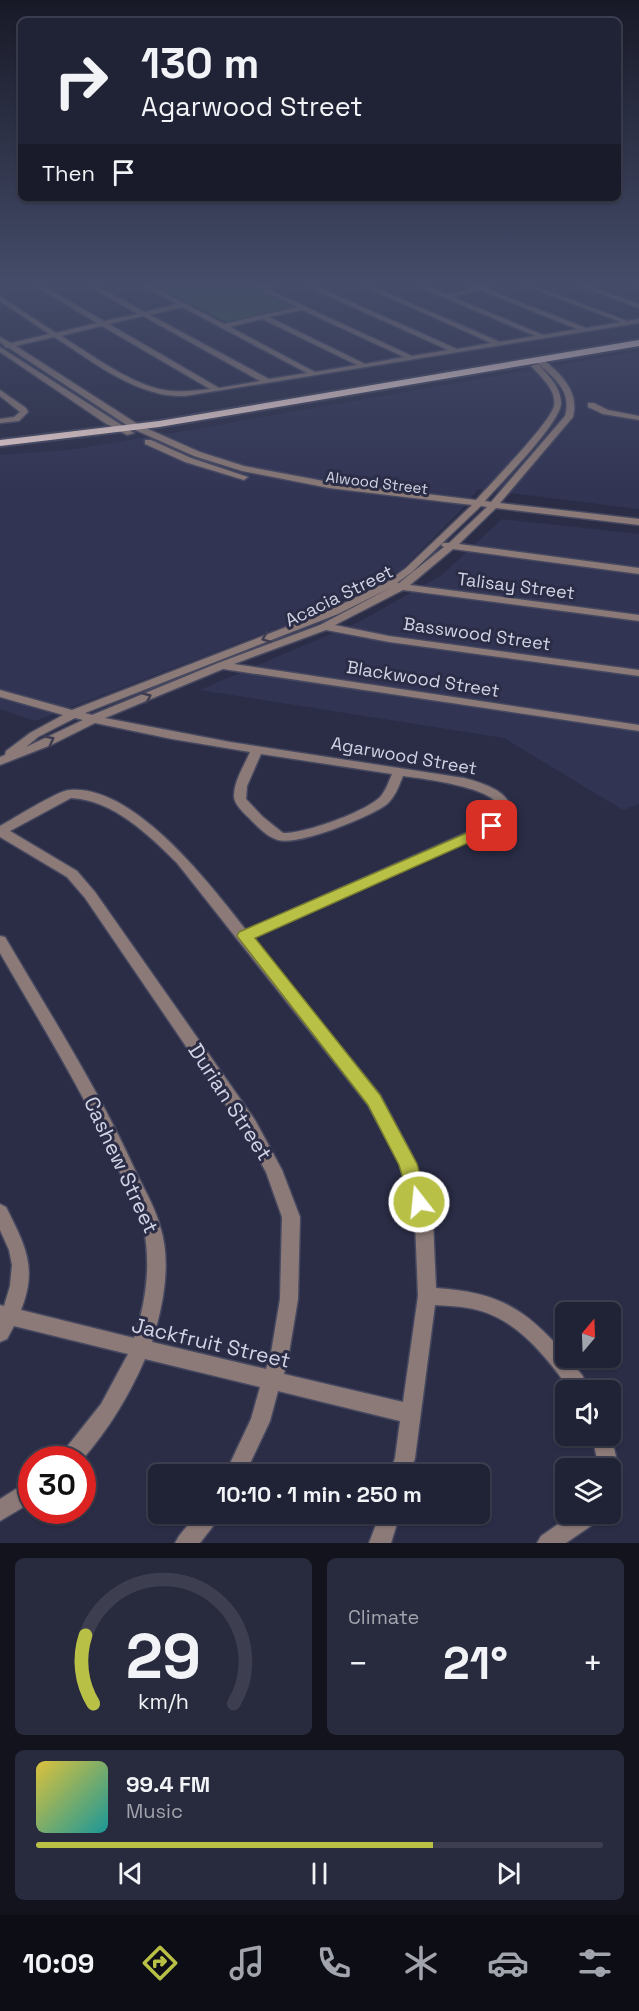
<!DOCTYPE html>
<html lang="en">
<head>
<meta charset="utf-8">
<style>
	:root { --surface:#202235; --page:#282a3d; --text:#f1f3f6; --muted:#a2a4ad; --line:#3d3f50; --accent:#b9c046 }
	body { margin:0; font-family:"Space Grotesk",sans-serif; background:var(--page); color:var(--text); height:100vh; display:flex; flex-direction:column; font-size:22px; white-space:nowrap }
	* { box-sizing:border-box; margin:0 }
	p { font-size:20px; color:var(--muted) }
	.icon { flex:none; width:33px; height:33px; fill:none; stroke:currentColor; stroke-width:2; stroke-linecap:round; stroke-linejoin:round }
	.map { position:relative; height:1543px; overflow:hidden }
	.drawer { display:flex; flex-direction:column; gap:15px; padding:15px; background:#12131d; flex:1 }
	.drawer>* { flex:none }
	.banner { position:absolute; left:18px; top:18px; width:603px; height:183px; border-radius:9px; box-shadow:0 2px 4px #0004,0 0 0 2px var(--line); background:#202235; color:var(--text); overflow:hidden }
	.needle { width:39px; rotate:19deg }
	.controls { position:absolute; left:555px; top:1302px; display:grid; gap:12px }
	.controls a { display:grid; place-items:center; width:66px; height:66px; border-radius:9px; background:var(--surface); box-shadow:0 2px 4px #0004,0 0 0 2px var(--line); font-size:30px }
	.speed { position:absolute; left:18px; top:1446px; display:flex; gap:12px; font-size:30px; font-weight:700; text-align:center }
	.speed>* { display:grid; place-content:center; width:78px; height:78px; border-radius:50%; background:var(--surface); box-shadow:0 2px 4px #0004,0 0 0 2px var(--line); line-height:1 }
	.speed .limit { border:9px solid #d22; background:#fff; color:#111 }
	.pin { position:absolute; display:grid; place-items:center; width:51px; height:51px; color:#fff; margin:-26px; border-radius:12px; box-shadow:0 3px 9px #0006 }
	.me { position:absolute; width:66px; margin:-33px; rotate:344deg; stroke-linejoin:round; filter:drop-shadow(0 0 4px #0008) }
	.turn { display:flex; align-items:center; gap:21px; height:126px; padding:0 24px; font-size:27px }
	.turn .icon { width:78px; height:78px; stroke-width:2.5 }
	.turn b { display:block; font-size:42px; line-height:51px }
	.then { display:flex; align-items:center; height:57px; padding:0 24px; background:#0003; gap:12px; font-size:22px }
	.big { font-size:45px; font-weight:700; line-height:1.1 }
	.drawer .card { flex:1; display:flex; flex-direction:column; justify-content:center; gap:9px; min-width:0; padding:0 21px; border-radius:9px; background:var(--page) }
	.drawer .dial { align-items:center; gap:0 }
	.dial svg { height:156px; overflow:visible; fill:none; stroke:var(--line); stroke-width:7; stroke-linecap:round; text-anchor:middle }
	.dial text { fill:var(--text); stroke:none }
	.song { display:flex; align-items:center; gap:18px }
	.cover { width:72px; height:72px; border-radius:9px; background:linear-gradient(135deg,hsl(50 70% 55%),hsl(180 70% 35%)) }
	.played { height:6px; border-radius:3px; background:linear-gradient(90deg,var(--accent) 70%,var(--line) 70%) }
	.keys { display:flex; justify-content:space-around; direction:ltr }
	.heat { display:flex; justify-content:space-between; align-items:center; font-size:33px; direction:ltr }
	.drawer .tiles { flex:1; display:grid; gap:15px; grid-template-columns:1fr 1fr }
	.card:last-child { grid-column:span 2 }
	.trip { position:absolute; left:148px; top:1464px; width:342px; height:60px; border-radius:9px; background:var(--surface); box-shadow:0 2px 4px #0004,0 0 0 2px var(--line); font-weight:700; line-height:60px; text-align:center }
	.menu { display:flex; height:96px; justify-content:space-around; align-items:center; background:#0d0e15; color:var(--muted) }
	.menu .icon { width:42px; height:42px }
	.menu .selected { color:var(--accent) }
	.menu b { font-size:27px; color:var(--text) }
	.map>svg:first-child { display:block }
</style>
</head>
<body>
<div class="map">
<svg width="639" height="1543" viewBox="0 0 639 1543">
	<rect width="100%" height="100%" fill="#2b2d47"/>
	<path fill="#323454" d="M639,351V509L478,489L459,512L401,570L322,611L35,721L0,709V455L70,450L189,430Z
		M502,519L639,534V804L623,810L504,738L200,690L361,621L442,575Z"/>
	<path fill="#3a5e4b" d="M180,281H240L294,307L226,322L156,286Z"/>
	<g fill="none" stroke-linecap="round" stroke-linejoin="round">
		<g stroke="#464860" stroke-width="3">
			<path id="minor" d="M27,281H34L104,321L138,314L80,281H87L145,312L177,304L135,281L147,283L170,281L152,286L224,324L297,307L243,281H251L262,286L285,281H304L457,349L491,343L352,281H360L500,342L535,336L405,281H413L448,295L474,288L459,281C467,281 472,285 480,286C489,287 501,281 511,281L487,289L586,328L621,322L513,281H521L627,321L639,319V323L185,396C176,396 166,396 157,393C120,384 86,357 54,337L16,346L139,425L200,452L244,466L329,482L476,500C491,483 550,423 554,406C557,390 540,376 531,366L538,364C548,375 561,387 561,403C562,421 500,484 485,501L491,502L565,416C573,389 551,376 533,359L540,357C559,372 580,390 573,417L500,503L639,519V525L496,508L459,544L639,568V574L453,549L410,585L639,615V621L403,590L335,625L389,636L639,670V676L389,642L326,630L234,664L639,725V731L223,669L105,718L230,742L464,778C491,785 531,800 496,829L253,938L380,1095L414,1159L433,1221L436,1288C498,1292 525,1308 566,1355V1358H568L582,1375L590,1390H570C551,1363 525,1330 494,1316C476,1307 454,1306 435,1305L415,1458L410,1474H390L395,1458L400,1421L278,1391L270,1421L245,1474H225L251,1419L260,1387L145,1359C129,1396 109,1429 82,1460H59L62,1453L101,1404L128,1354L14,1326L7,1339L0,1342V1305L4,1306L10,1286L12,1265L9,1250L0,1230V1204L6,1207C25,1245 38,1268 21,1310L134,1338C146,1302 151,1267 144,1229C140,1211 128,1192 121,1175C87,1098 42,1026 0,953V936L5,937C50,1014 99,1090 136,1172C144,1189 155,1207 160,1226C172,1263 163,1306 152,1342L266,1369L271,1353L280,1299L282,1217L266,1172L243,1130L85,898L67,877L0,837V826C13,819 57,791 69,790C133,783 211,885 246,930L488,823C491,820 496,817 498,813C509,788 417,778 403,776C399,786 395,797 387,804C371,817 298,846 278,840C267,837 257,826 249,818C243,812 234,804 234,796C234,781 244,766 250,752L172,739L95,723L51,745L0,765V757L5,755L6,751L30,733L63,715L0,697V690L72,710L330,610L387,582L406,568L472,505L329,488L242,471L194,456L133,429L9,348L5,347L4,345L0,342V337L11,343L49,334L0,301V296L56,333L97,323ZM296,281L297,282L448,350L412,356L267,289ZM480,290L577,329L543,335L453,297ZM182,307L307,373L269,379L150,315ZM302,310L404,357L365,364L269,317ZM143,316L260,381L219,388L109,324ZM262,319L357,365L315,372L230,327ZM102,326L210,389C194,391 176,393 159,389C124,380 91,354 61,336ZM481,506L487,507L449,543H443L441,545L444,547L399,583H397L412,572ZM392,587L320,625L218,663L92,715L85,713L338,614ZM75,718L83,720L26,747L38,737ZM261,754L392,774C389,781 386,790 381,796C368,811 304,834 283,833L263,817L246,799L247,786ZM71,798C113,800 149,835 177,863L368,1105L400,1165L415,1221L418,1296L403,1402L284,1374L289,1353L298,1299L300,1217L282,1170L255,1120L95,892L77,871L10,831Z
				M567,281H575L585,284L611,281L591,287L639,304V308Z
				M620,281H628L639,285V289Z
				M0,347L134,433L127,435L105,423L0,352Z
				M0,390L26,408L28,412L19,421L0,423V419L14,417L20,412L0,396Z
				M588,403H594L608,410L639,416V420L603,414L588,407Z
				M145,440H151L191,458L248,477L244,480L185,462L145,444Z
				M610,1433L619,1468L616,1475L610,1478V1468H599L592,1436H610Z
				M32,1479V1502L0,1521V1499Z
				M197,1514H220L217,1521L200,1543H175L179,1536Z
				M380,1514H400L391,1543H369Z
				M573,1514H601L598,1521L566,1543H537L541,1536Z"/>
		</g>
		<g stroke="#464860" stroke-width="4">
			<path id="trunk" d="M639,340V346L159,427L0,446V440L159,421Z"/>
		</g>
		<use href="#minor" fill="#8b7a77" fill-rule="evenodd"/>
		<use href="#trunk" fill="#f0d6d2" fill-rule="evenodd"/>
	</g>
	<defs><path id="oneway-chevron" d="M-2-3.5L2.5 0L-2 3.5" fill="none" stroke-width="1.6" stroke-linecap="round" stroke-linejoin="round" transform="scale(1.5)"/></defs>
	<g stroke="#3e3c51">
		<use href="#oneway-chevron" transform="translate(266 638) rotate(159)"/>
		<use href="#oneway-chevron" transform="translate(147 697) rotate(-23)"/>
		<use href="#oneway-chevron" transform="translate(50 740) rotate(-27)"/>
	</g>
	<linearGradient id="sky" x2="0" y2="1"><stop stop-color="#181927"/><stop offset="0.57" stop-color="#444c69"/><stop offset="1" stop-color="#444c69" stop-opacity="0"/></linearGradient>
	<rect width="639" height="497" fill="url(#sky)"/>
	<path fill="#b9c046" stroke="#787d2e" stroke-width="1.5" d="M492,822L497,823L499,826L497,830L255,938L380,1095L417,1164L428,1202L426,1208L419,1211L412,1208L399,1165L368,1105L237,936L239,932Z"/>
	<g text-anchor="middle" stroke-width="6" stroke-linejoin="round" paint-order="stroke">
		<g font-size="15" fill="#d2d4e5" stroke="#2b2d47">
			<text transform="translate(377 483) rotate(7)" y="5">Alwood Street</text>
		</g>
		<g font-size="18" fill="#d2d4e5" stroke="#2b2d47">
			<text transform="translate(516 586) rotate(7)" y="6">Talisay Street</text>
			<text transform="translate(339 596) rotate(-26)" y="6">Acacia Street</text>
			<text transform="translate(477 634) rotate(8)" y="6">Basswood Street</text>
			<text transform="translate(423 679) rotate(9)" y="6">Blackwood Street</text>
			<text transform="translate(404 756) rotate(10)" y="6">Agarwood Street</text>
		</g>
		<g font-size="21" fill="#d2d4e5" stroke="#2b2d47">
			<text transform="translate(230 1102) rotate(57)" y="7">Durian Street</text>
			<text transform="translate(121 1165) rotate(65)" y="7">Cashew Street</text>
			<text transform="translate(211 1343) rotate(13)" y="7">Jackfruit Street</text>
		</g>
	</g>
</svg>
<div class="controls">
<a><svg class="needle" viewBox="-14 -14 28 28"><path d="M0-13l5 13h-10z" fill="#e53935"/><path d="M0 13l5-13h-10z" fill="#a2a4ad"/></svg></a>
<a><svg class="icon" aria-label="sound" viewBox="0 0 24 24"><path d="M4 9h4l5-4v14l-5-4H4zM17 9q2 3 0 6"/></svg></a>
<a><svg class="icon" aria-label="layers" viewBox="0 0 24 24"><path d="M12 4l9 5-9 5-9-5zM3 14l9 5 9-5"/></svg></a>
</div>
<div class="speed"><div class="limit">30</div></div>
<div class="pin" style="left:492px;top:826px;background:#d93025"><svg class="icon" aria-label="arrive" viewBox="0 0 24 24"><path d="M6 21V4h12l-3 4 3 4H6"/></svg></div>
<svg class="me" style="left:419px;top:1202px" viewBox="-20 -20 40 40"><circle r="17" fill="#b9c046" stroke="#fff" stroke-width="3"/><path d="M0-11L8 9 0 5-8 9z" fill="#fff"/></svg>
<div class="trip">10:10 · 1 min · 250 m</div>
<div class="banner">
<div class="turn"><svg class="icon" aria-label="right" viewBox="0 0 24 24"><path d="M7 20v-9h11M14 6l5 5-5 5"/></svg><div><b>130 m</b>Agarwood Street</div></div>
<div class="then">Then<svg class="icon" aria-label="arrive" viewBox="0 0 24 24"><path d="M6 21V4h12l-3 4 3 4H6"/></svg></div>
</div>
</div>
<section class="drawer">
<div class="tiles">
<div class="card dial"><svg viewBox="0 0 100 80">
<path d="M14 69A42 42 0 1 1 86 69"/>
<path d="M14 69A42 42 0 0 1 10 34" stroke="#b9c046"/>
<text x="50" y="56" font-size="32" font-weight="700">29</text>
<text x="50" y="72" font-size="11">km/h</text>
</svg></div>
<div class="card"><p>Climate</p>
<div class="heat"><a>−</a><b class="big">21°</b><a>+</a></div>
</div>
<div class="card">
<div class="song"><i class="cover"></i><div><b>99.4 FM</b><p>Music</p></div></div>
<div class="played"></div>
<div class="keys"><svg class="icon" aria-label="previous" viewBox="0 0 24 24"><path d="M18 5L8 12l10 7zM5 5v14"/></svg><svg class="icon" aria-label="pause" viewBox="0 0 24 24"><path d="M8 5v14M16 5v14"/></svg><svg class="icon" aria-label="next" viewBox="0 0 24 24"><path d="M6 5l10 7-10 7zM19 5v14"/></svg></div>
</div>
</div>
</section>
<nav class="menu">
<b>10:09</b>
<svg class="icon selected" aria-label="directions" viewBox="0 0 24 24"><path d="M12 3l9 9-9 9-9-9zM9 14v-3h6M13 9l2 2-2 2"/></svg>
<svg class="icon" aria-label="music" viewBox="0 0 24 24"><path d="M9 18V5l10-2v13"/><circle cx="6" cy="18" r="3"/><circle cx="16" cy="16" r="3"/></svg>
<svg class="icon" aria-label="phone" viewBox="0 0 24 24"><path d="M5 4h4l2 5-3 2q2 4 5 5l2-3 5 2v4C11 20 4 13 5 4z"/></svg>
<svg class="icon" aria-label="climate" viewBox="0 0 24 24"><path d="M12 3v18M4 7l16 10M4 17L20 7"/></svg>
<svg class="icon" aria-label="car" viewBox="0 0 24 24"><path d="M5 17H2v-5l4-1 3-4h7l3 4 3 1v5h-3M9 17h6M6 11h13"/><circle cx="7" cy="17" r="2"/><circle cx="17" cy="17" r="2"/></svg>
<svg class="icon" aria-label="filters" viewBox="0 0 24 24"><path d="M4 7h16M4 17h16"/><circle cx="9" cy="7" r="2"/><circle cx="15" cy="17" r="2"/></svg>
</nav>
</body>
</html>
